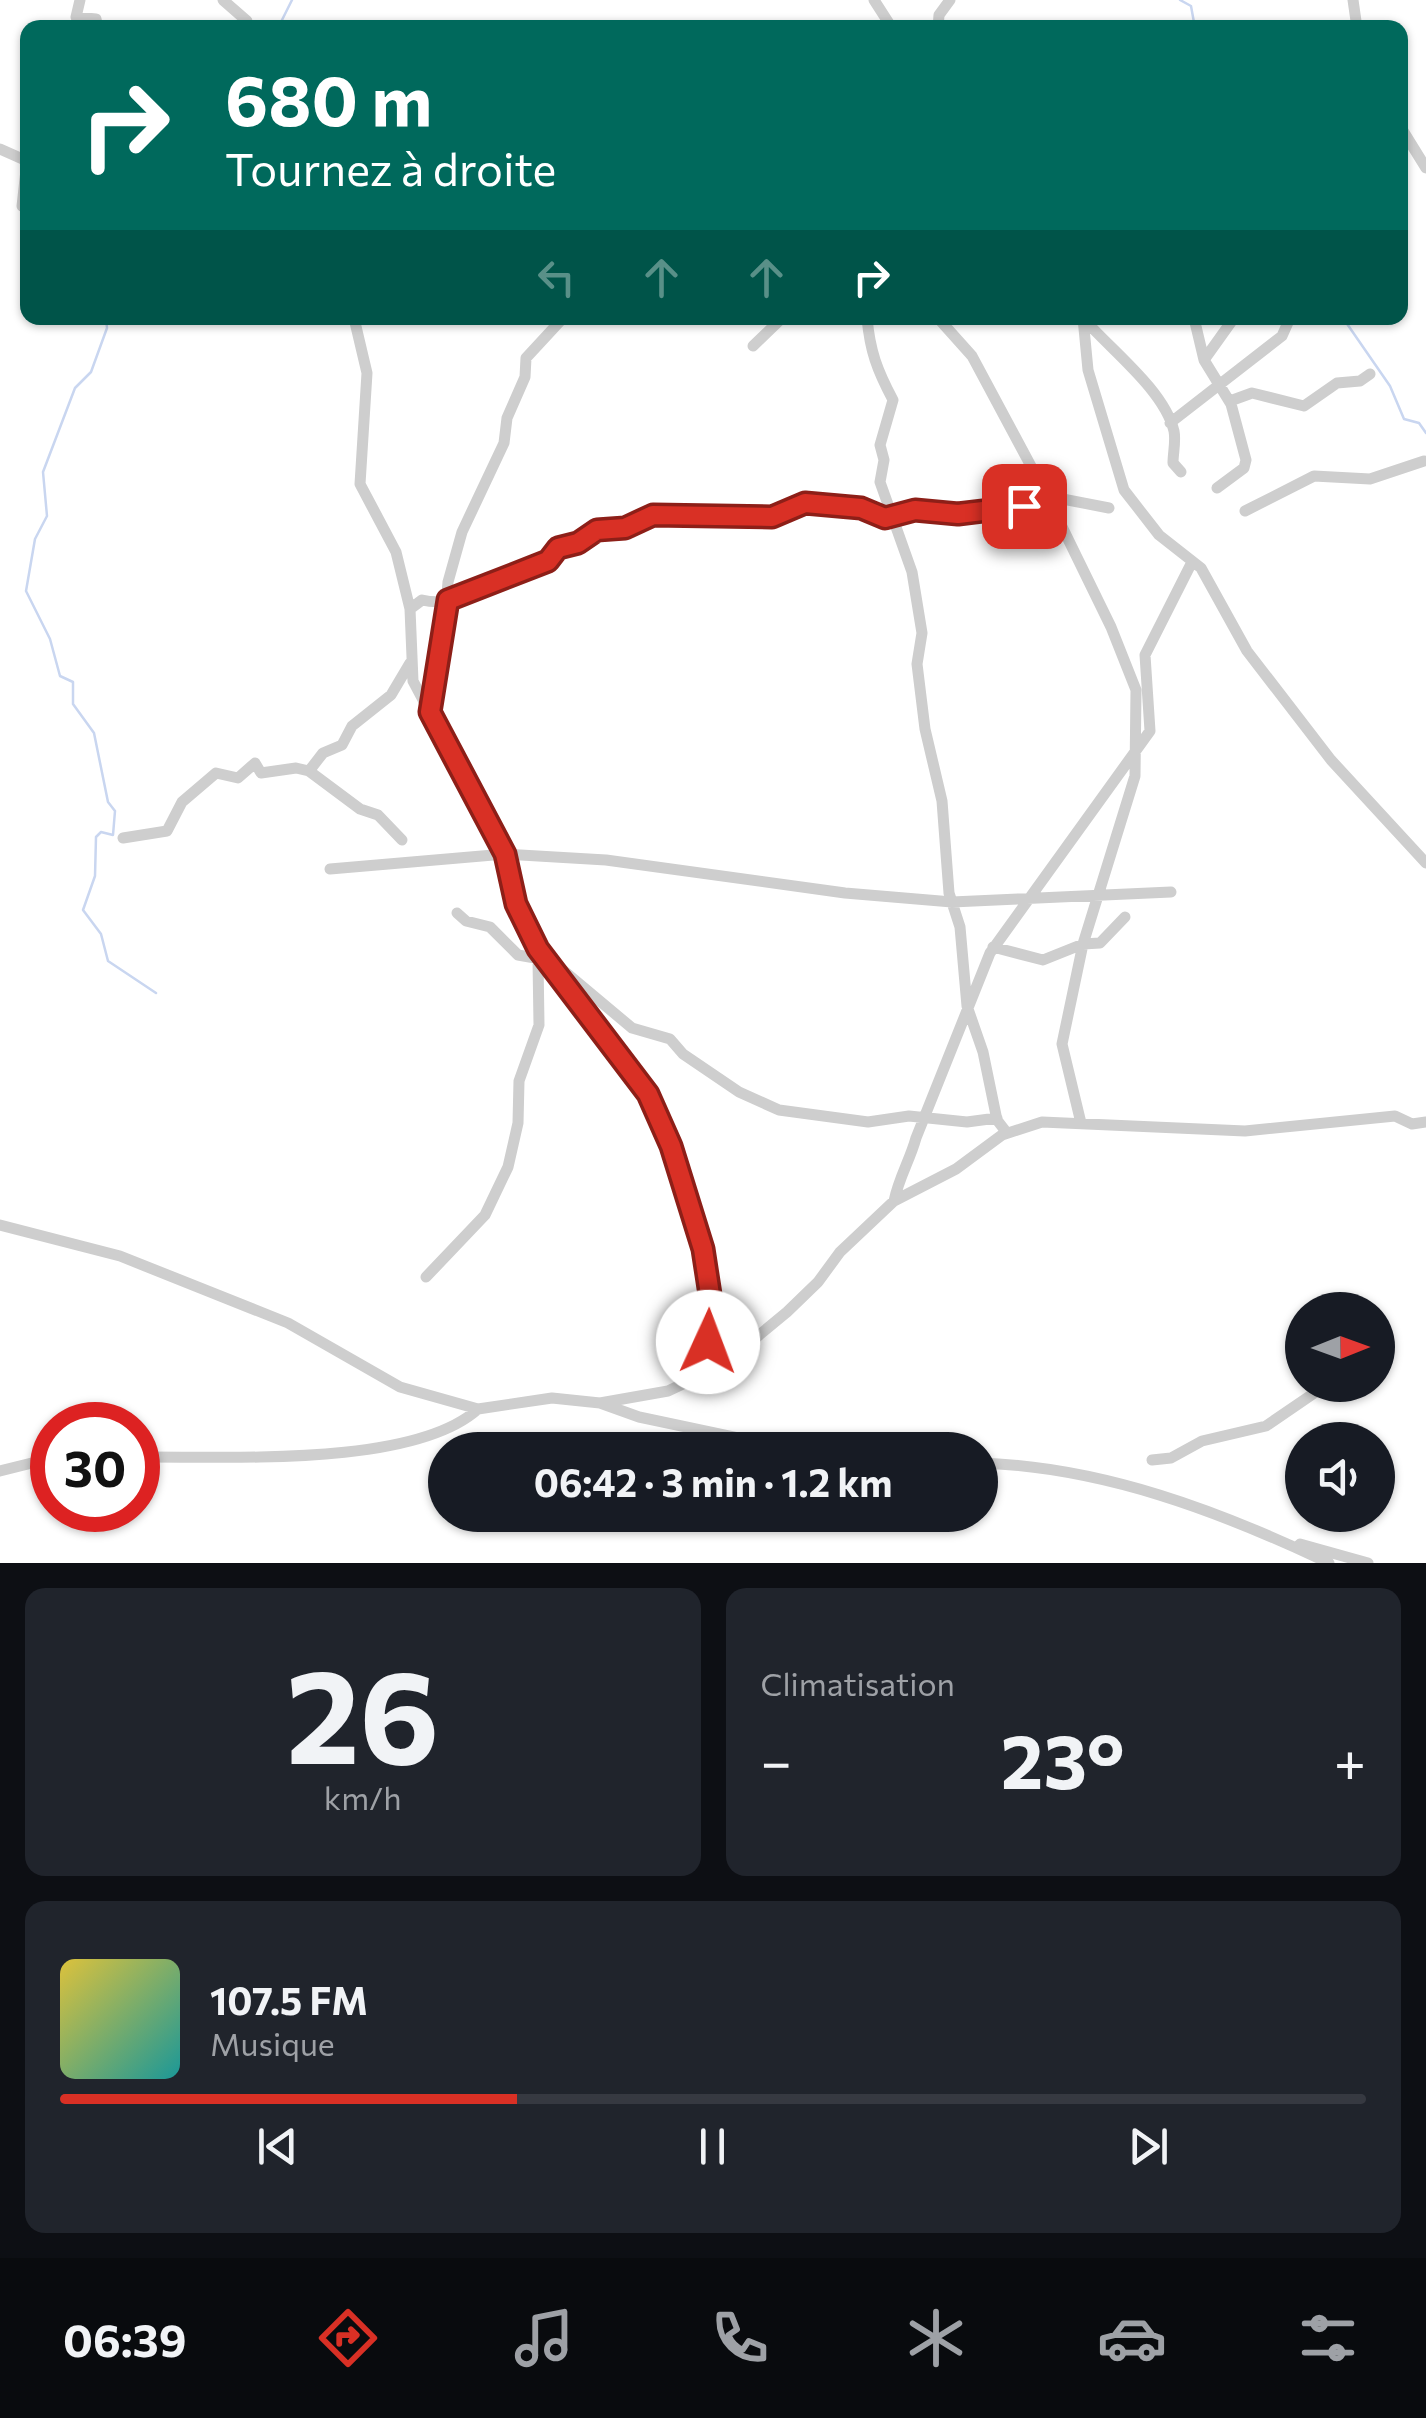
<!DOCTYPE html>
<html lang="fr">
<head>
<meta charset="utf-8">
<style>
	:root { --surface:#171b24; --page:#20242c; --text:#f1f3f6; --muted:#9ea1a6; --line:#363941; --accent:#d93025 }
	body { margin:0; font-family:Commissioner,sans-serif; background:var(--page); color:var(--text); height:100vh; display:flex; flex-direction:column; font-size:38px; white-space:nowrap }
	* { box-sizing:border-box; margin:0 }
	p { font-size:32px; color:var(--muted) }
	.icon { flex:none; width:55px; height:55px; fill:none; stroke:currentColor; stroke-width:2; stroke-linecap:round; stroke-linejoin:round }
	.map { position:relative; height:1563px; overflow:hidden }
	.sheet { display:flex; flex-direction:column; gap:25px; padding:25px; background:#0d0f14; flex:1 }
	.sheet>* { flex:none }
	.banner { position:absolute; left:20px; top:20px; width:1388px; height:305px; border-radius:20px; box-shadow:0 2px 8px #0004; background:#00695c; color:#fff; overflow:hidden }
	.needle { width:65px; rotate:89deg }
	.controls { position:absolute; left:1285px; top:1292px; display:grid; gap:20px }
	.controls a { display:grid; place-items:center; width:110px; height:110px; border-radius:50%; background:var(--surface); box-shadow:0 2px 8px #0004; font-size:50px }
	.speed { position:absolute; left:30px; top:1402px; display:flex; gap:20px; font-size:50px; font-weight:700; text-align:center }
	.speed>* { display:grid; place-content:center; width:130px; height:130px; border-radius:50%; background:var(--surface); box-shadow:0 2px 8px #0004; line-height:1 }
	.speed .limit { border:15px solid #d22; background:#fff; color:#111 }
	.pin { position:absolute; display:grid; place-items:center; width:85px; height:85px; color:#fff; margin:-42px; border-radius:20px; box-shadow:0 5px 15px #0006 }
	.me { position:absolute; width:110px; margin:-55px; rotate:2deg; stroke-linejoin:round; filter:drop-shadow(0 0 8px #0008) }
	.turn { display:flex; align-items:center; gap:35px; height:210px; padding:0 40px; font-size:45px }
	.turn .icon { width:130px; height:130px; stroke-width:2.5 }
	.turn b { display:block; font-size:70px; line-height:85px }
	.lanes { display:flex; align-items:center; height:95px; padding:0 40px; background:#0003; justify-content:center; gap:50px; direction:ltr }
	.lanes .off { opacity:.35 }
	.big { font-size:75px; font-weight:700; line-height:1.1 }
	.sheet .card { flex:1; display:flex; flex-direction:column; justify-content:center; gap:15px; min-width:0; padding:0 35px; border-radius:20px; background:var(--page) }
	.sheet .dial { align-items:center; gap:0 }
	.dial b { font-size:130px; line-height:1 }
	.song { display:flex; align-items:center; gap:30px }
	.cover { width:120px; height:120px; border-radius:15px; background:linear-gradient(135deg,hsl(50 70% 55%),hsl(180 70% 35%)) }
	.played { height:10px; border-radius:5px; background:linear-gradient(90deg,var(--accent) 35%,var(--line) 35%) }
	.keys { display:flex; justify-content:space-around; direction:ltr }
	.heat { display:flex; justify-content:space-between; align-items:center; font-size:55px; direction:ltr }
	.sheet .tiles { flex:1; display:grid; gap:25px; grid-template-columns:1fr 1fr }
	.card:last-child { grid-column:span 2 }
	.trip { position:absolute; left:428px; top:1432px; width:570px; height:100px; border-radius:50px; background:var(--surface); box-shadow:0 2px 8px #0004; font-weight:700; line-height:100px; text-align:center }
	.menu { display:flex; height:160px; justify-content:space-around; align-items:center; background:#090b0e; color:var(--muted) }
	.menu .icon { width:70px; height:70px }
	.menu .current { color:var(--accent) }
	.menu b { font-size:45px; color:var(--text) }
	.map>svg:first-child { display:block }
</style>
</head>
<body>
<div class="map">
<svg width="1426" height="1563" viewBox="0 0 1426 1563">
	<rect width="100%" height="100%" fill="#fff"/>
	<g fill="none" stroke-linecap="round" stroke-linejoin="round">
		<path stroke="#c9d6f0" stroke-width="2.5" d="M1180,0L1191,6L1195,28
			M278,28L292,0
			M106,318L107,328L91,372L75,388L43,472L47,516L35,539L26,591L50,639L60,676L73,682V704L94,733L108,802L115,811L113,835L101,832L96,837L95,876L83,910L101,934L108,961L156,993
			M1343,318L1390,386L1404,419L1419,423L1426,433"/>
		<path stroke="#cecece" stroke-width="11" d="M80,0L76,17L96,19L98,28
			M223,0L247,21
			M874,0L892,28
			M1353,0L1357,28
			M938,28L939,15L950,0
			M1400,126L1426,168
			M0,149L27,161L22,206
			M354,318L367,373L360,484L396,552L410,609L413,681L505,854L516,904L539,949L648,1094L671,1146L703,1249L711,1301L702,1375
			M867,318C870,351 877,370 893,400L880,445L884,460L880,482L912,572L922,633L917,664L925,729L942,801L949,893L960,927L967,1006L983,1052L997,1120L1007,1133
			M938,318L972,356L1047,496L1111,627L1136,690L1135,776L1083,944L1062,1044L1081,1123
			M1083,318L1088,370L1124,490L1159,535L1201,568L1247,651L1331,760L1426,863
			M1194,318L1204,360L1231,404L1246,460L1244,468L1217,488
			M1084,319C1111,350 1164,390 1174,431C1176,441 1173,453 1173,463L1181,472
			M753,346L782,318
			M1204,360L1234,318
			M1230,401L1252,393L1304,406L1337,383L1360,381L1370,374
			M1170,423L1282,336L1290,318
			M1245,511L1314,476L1370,479L1424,461
			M410,609L422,600C442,605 475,599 489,581L548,561L558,548L597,530L625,528L653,515L772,517L805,503L861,508L885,518L915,510L958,513L985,507L1016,509L1047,496L1109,508
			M431,708L435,671L442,652L448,582L462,532L504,443L507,418L525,377L526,358L563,318
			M309,771L360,809L378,815L402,840
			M123,838L167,831L182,802L216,773L238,778L255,763L261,773L296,768L309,771L323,753L342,745L352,726L391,695L410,663
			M330,869L505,854L606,860L845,893L952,902L1171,892
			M457,913L466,921L490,927L518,955L552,961L632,1028L670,1039L683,1054L739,1092L779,1110L868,1122L909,1116L967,1122L997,1118
			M993,947L1043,960L1083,944L1100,943L1125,917
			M894,1201C899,1177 910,1160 916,1138L990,953L1150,731L1145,655L1192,562
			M0,1225L120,1256L288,1323L400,1387L478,1409L552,1398L600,1403L639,1417L795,1450
			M426,1277L485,1215L508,1167L518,1123L519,1081L539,1025L538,960
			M600,1403L668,1391L723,1365L787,1312L818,1282L840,1252L894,1201L956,1169L1002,1135L1042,1122L1245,1131L1395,1116L1412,1124L1426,1122
			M138,1457C223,1456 413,1468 478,1409
			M1152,1460L1171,1458L1202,1441L1266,1426L1326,1385
			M980,1463C1103,1467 1219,1511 1329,1563
			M0,1471L52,1458
			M1300,1544L1368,1563"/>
	</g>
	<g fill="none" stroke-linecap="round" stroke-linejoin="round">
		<g stroke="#8d1f18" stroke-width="25">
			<path id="route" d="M708,1342L711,1301L703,1249L671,1146L648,1094L538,949L516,904L505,854L430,712L448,600L548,561L558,548L578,543L597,530L625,528L653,515L772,517L805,503L861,508L885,518L915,510L958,514L1024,506"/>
		</g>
		<use href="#route" stroke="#d93025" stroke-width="18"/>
	</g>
</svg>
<div class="controls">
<a><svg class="needle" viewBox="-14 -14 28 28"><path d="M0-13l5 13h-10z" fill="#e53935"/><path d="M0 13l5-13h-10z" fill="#9ea1a6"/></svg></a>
<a><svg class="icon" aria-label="sound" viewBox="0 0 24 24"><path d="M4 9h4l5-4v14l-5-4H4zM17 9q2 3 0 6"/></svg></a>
</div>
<div class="speed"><div class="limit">30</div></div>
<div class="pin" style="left:1024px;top:506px;background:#d93025"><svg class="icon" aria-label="arrive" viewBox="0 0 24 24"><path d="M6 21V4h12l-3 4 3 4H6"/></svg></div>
<svg class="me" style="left:708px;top:1342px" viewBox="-20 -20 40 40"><circle r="19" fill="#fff"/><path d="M0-13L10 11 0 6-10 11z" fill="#d93025"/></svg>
<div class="trip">06:42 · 3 min · 1.2 km</div>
<div class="banner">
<div class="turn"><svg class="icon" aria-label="right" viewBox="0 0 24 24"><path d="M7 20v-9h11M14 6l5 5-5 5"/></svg><div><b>680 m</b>Tournez à droite</div></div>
<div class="lanes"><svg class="icon off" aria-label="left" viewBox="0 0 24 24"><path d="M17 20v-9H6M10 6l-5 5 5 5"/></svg><svg class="icon off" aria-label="ahead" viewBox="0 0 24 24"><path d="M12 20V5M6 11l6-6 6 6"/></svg><svg class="icon off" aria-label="ahead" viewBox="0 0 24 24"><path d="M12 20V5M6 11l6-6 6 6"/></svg><svg class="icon" aria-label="right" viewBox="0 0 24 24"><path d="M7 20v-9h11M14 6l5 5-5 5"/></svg></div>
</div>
</div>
<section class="sheet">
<div class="tiles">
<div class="card dial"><b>26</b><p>km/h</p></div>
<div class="card"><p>Climatisation</p>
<div class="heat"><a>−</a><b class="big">23°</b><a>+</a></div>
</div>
<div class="card">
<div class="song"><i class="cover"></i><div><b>107.5 FM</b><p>Musique</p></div></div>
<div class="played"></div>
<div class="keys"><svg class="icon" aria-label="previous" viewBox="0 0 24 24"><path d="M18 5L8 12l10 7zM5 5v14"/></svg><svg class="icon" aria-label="pause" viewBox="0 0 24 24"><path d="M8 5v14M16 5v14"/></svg><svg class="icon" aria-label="next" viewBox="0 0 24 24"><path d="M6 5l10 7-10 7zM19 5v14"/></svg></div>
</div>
</div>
</section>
<nav class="menu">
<b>06:39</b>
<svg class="icon current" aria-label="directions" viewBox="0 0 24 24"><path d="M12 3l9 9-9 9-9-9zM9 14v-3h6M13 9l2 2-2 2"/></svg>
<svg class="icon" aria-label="music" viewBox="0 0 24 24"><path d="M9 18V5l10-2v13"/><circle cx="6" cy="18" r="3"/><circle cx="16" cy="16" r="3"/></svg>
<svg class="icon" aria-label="phone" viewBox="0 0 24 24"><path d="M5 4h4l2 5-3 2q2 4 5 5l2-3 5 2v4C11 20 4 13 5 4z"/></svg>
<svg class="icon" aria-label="climate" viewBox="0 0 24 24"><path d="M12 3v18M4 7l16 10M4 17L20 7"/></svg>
<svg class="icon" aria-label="car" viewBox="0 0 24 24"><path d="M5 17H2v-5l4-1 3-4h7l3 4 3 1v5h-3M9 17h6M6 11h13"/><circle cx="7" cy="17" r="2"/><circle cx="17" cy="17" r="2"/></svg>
<svg class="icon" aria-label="filters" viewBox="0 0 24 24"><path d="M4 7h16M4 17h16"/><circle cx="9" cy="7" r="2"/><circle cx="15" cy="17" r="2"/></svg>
</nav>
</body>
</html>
